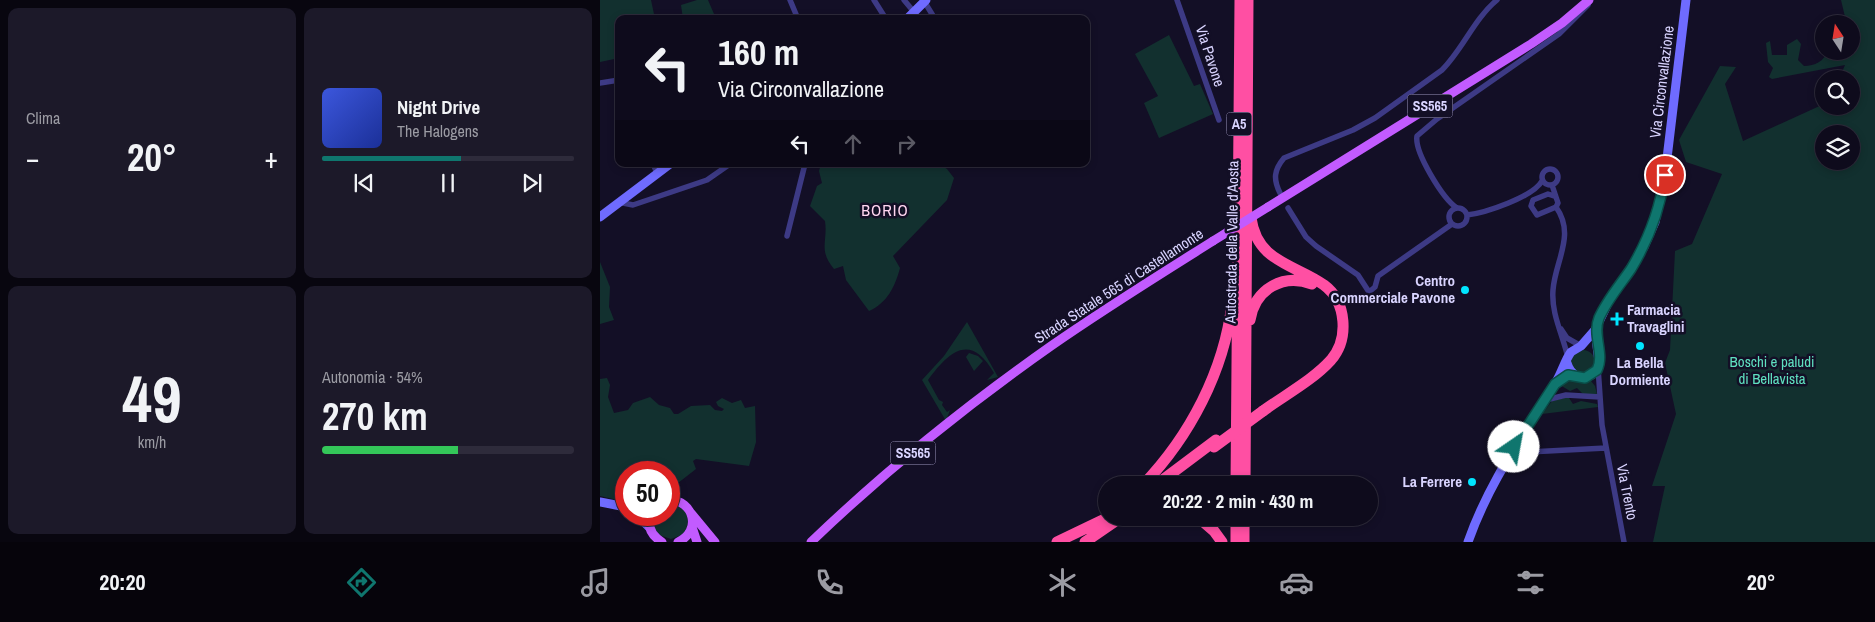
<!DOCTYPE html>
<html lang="it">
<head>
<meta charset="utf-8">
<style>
	:root { --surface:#0e0b1c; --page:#1c1929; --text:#f1f3f6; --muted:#9b9ba3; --line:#2e2b3b; --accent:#0f766e }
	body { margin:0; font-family:"Archivo Narrow",sans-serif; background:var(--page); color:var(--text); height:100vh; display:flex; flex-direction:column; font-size:19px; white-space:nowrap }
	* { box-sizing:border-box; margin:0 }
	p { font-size:16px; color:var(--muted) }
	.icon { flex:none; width:28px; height:28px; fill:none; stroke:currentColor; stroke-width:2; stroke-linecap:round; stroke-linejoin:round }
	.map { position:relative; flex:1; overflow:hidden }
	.panel { display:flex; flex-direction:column; gap:8px; padding:8px; background:#08060f; width:600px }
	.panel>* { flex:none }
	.banner { position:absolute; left:15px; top:15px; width:475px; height:152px; border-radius:10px; box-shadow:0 2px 8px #0003,0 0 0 1px var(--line); background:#0e0b1c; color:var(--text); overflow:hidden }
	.needle { width:32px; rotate:348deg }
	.buttons { position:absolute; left:1215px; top:15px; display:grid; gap:10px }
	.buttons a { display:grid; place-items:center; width:45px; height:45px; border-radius:50%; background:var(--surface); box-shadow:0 2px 8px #0003,0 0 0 1px var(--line); font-size:25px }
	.speed { position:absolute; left:15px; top:461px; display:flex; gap:10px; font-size:25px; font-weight:700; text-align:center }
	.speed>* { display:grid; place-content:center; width:65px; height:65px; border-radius:50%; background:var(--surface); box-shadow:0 2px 8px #0003,0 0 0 1px var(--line); line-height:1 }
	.speed .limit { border:8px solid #d22; background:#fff; color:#111 }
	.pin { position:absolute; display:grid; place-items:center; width:42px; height:42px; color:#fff; margin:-21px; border:2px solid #fff; border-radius:50%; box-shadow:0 1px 5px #0007 }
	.me { position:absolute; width:55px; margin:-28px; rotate:33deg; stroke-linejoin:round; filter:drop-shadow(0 0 4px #0008) }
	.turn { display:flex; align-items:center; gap:18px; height:105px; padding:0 20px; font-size:22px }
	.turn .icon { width:65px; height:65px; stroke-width:2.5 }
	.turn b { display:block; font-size:35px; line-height:42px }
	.lanes { display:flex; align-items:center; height:48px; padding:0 20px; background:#0003; justify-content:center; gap:25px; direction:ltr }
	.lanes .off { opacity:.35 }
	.big { font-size:38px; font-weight:800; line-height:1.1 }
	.panel .widget { flex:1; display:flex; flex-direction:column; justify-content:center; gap:8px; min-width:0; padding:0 18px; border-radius:10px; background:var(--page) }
	.panel .dial { align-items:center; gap:0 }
	.dial b { font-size:65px; line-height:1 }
	.song { display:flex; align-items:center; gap:15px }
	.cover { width:60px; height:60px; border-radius:8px; background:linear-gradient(135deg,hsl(230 70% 55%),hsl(230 70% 35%)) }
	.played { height:5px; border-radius:2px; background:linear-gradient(90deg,var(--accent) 55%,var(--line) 55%) }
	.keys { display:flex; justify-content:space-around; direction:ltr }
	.heat { display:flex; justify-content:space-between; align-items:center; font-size:28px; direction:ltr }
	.charge { height:8px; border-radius:4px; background:linear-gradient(90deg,#34c759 54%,var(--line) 0) }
	.panel .tiles { flex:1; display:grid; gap:8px; grid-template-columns:repeat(2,1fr) }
	.trip { position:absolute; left:498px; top:476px; width:280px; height:50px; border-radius:25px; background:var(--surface); box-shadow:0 2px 8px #0003,0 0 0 1px var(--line); font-weight:800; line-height:50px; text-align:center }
	.tab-bar { display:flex; height:80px; justify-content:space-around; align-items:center; background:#06040b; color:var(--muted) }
	.tab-bar .icon { width:35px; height:35px }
	.tab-bar .selected { color:var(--accent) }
	.tab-bar b { font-size:22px; color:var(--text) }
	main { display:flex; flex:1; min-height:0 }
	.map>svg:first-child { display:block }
</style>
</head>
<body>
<main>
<section class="panel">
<div class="tiles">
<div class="widget"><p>Clima</p>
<div class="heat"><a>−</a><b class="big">20°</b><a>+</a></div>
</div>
<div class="widget">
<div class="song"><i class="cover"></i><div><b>Night Drive</b><p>The Halogens</p></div></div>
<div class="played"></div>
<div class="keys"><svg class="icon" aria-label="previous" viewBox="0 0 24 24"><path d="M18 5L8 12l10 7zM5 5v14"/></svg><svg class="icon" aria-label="pause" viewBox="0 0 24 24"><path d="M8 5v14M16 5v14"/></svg><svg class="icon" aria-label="next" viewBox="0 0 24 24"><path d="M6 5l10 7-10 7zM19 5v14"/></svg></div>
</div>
<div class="widget dial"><b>49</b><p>km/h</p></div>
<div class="widget"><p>Autonomia · 54%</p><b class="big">270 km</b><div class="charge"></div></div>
</div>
</section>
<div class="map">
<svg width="1275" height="542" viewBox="0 0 1275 542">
	<rect width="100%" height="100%" fill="#130f26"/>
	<path fill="#12302f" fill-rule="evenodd" d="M0,0H51L55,19H19V58L0,62Z
		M97,0H108L114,14L105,16V19H83L81,5Z
		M1241,0H1275V542H1053L1065,486H1052L1076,414L1065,363L1070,350L1075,251L1092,244L1122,174L1086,162L1079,140L1120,66L1136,67L1125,84L1143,141L1224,104V106H1251V79H1239L1245,65L1172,79L1169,77L1173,68L1168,62L1166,43L1170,41L1172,55H1187V45L1197,39L1201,44L1198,60L1204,66C1215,66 1224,61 1228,51H1251V24H1231L1246,21ZM1224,134H1251V161H1224Z
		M569,35L594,86L600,84L613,114L559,138L544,103L558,96L535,54Z
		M221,164H339L347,169L354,178L347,200L293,256L300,268C295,287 287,303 269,311L246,280L243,266L234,269C218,250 228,241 225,221L210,206L217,186L222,183L219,171Z
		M0,262L10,287L9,307L14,320L0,324Z
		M367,322L398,377L387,380L394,373C371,333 350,350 328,380L339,400L343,402L342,405L347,412L350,410L346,421L322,380L344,356Z
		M971 362a12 12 0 1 1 24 0a12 12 0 1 1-24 0Z
		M369,353L378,356L383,361L374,371L366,357Z
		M969,377L979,381H991L995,386L997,394H983L977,388L970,391L960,385Z
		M7,378L10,385L8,397L14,413L28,410L33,403L50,397L59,405L70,408L74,414H78L91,406L110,405L115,410L122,411L124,409L118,406L116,402L122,398L132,403L141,400L145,408L155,406L156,442L149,466L96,459L93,461L96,469L69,490V472H26V502L0,496V379Z
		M964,398H969L973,404L981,401L997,404L998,407L942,414L952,401Z
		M69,504L83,508C90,518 89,526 82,535L71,539L59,535L53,525L54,515H69Z"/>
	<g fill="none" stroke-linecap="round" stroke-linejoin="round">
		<path stroke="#3d3a85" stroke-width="5.5" d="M190,0L198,19
			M274,0L286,19
			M304,0L314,12
			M577,0L619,120
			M324,1L335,19
			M0,83L19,80
			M53,164L57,173
			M942 177a8 8 0 1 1 16 0a8 8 0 1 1-16 0Z
			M952,185L958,203L956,207C976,235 955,261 953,290C951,314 963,335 968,358
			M680,193C673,179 674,170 684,158L753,130L775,118L842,70C863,49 874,19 897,0
			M954,196L948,194L933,200L931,206L937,215L956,207
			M18,202L33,205L107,180L130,164
			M688,208L706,237L716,246L758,275L769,292L775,287L778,276L852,224
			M857,208C843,199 814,152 817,136L837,119L959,34L988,5
			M849 217a9 9 0 1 1 18 0a9 9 0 1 1-18 0Z
			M867,215C885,213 933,197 942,181
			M187,236L205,164
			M961,329L967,338L981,346
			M998,367L1002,425L1024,542
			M946,400L966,395L1000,397
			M911,453L1006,448"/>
		<path stroke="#6f6bff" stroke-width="9" d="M307,19L326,0
			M0,217L70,164
			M967,363C971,377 983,381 995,373L999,362L995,330
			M0,502L26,507
			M37,515L49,527
			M868,542C889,482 923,436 956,382C962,372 965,360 971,352L981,346L995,330L1008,303L1044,247L1055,222L1065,175L1086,0"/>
		<path stroke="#c25bff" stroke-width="9" d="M668,207L931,44L962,23L989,0
			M69,500C94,500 102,531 78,542
			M91,513L115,542
			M50,515C47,527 52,536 62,542
			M92,527L97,542
			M211,542C285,471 367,405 451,346C504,309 559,275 613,241"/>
		<path stroke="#ff4fa3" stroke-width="11" d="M651,218C657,262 694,264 724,285C747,302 749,339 731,360C713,380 685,395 663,411
			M650,320C655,289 683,273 712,284
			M543,485C590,436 624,371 632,304
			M556,485L616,440
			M636,485L640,0
			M645,485L648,0
			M599,518L614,531L622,542
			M457,542L507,518
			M485,542L520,518
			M636,542V518
			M644,542V518"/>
		<path stroke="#c25bff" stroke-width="9" d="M613,241L668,207"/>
		<path stroke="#ff4fa3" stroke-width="11" d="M614,447L663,411"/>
	</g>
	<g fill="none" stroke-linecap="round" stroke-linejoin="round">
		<g stroke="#0a4d48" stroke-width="12">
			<path id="route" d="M914,447L955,384L968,375L985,378L997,370C1005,354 992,335 999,318C1007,300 1020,285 1031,269C1049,239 1060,210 1065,175"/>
		</g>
		<use href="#route" stroke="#0f766e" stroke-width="9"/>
	</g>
	<g fill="#00e5ff" stroke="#130f26" stroke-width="2">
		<circle cx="865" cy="290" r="5"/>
		<path d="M1014.5 311.5h5v5h5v5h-5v5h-5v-5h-5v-5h5z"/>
		<circle cx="1040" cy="346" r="5"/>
		<circle cx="872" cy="482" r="5"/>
	</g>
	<g text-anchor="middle" stroke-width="5" stroke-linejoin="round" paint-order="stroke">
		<g fill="#130f26" stroke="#9e99be" stroke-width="1">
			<rect x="807.5" y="94.5" width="45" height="23" rx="4"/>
			<rect x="626.5" y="112.5" width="25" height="23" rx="4"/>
			<rect x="290.5" y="441.5" width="45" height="23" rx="4"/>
		</g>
		<g font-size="14" font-weight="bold" fill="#d9d4ff">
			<text x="830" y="111">SS565</text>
			<text x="639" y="129">A5</text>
			<text x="313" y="458">SS565</text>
		</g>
		<g font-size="15" fill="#d9d4ff" stroke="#130f26">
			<text transform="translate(610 56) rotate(72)" y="5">Via Pavone</text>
			<text transform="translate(1062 82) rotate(-83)" y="5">Via Circonvallazione</text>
			<text transform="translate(632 242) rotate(-89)" y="5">Autostrada della Valle d'Aosta</text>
			<text transform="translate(519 286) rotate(-33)" y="5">Strada Statale 565 di Castellamonte</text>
			<text transform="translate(1027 492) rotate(79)" y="5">Via Trento</text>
		</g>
		<g font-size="15" font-weight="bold" fill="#d9d4ff" stroke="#130f26" text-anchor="end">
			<text x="855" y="286">Centro<tspan x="855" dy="17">Commerciale Pavone</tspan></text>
			<text x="1027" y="315" text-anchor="start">Farmacia<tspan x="1027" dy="17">Travaglini</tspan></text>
			<text x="1040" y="368" text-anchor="middle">La Bella<tspan x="1040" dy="17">Dormiente</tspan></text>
			<text x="862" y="487">La Ferrere</text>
		</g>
		<g font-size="15" fill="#5fe0c0" stroke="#130f26">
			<text x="1172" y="367">Boschi e paludi<tspan x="1172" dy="17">di Bellavista</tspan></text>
		</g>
		<g font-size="16" letter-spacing="1" fill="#ffd6f0" stroke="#130f26">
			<text x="285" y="216">BORIO</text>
		</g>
	</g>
</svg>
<div class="buttons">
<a><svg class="needle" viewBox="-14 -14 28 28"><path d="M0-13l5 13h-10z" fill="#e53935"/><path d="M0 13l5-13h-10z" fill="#9b9ba3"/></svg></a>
<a><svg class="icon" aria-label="search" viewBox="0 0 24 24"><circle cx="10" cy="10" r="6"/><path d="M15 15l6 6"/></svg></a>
<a><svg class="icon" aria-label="layers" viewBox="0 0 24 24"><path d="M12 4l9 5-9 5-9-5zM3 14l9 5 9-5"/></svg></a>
</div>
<div class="speed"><div class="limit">50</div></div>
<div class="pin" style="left:1065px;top:175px;background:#d93025"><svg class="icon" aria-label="arrive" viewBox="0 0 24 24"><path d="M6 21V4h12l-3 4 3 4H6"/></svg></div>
<svg class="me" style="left:914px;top:447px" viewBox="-20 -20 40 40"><circle r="19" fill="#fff"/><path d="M0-13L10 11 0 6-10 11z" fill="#0f766e"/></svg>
<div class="trip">20:22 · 2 min · 430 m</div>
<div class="banner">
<div class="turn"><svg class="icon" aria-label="left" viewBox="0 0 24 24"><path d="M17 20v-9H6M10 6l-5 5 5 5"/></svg><div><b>160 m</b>Via Circonvallazione</div></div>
<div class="lanes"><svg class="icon" aria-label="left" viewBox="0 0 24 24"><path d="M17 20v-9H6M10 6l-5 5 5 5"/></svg><svg class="icon off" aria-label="ahead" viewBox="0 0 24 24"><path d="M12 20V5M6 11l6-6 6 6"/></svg><svg class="icon off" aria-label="right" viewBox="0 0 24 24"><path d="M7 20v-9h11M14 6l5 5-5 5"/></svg></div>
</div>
</div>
</main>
<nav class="tab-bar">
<b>20:20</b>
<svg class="icon selected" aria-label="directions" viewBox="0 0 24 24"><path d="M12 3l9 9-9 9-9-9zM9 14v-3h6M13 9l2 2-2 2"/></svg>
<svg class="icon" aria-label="music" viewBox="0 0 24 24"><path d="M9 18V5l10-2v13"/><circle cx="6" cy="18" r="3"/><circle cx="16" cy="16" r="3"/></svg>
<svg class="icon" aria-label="phone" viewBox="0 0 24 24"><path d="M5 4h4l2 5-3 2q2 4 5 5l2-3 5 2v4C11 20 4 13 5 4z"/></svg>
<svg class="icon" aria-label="climate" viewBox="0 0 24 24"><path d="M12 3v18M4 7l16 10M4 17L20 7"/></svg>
<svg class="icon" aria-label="car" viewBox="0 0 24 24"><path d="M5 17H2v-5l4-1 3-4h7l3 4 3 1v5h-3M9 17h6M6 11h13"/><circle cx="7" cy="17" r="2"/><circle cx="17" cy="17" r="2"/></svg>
<svg class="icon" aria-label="filters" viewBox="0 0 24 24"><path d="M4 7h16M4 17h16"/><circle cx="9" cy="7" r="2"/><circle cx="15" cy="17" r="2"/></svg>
<b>20°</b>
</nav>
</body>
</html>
